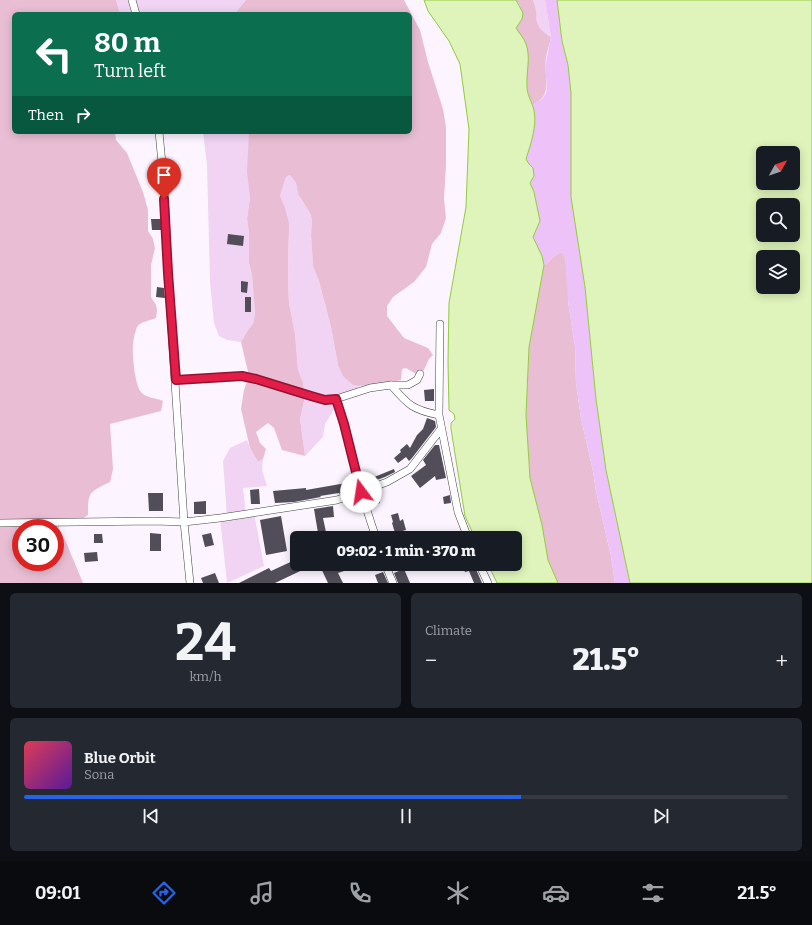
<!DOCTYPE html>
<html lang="en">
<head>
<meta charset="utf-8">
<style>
	:root { --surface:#171b24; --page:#242831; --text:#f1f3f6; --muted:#9ea1a6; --line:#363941; --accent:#2563eb }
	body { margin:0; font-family:Bitter,serif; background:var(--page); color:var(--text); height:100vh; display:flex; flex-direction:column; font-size:15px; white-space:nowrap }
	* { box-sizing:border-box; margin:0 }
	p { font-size:13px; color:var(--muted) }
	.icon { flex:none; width:22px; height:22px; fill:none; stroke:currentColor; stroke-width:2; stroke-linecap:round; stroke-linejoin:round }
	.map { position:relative; height:583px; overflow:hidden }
	.details { display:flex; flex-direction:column; gap:10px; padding:10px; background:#0d0f14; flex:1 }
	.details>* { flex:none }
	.banner { position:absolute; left:12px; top:12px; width:400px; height:122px; border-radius:6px; box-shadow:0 2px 10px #0003; background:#0b6e4f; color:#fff; overflow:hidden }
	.needle { width:26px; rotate:50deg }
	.fabs { position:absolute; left:756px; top:146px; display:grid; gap:8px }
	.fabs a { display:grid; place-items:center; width:44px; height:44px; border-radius:6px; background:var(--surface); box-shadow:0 2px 10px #0003; font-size:20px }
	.speed { position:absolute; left:12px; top:519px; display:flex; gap:8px; font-size:20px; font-weight:700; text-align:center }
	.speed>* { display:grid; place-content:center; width:52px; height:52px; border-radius:50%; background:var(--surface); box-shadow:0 2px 10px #0003; line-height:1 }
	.speed .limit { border:6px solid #d22; background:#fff; color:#111 }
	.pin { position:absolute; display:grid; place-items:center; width:34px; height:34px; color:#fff; margin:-41px -17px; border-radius:50% 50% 50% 0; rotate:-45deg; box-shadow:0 0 4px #0007 }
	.pin .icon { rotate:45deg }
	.me { position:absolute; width:44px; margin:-22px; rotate:346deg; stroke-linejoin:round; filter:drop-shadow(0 0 3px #0008) }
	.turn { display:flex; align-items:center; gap:14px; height:84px; padding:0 16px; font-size:18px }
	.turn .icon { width:52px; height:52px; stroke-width:2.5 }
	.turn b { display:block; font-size:28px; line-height:34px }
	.then { display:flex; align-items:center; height:38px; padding:0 16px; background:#0003; gap:8px; font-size:15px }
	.big { font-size:30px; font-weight:800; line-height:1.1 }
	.details .widget { flex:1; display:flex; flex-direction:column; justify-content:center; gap:6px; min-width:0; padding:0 14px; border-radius:6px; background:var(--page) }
	.details .dial { align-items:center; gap:0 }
	.dial b { font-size:52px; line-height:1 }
	.song { display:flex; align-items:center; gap:12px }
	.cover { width:48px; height:48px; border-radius:6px; background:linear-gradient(135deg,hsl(350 70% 55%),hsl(270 70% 35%)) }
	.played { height:4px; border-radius:2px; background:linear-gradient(90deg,var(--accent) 65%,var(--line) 65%) }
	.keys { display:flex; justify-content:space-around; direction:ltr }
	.heat { display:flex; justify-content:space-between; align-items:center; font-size:22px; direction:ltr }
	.details .tiles { flex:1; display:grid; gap:10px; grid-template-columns:1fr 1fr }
	.widget:last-child { grid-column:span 2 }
	.trip { position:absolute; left:290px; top:531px; width:232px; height:40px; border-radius:6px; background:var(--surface); box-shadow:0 2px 10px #0003; font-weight:800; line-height:40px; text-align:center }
	.dock { display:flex; height:64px; justify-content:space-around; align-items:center; background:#090b0e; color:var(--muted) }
	.dock .icon { width:28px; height:28px }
	.dock .active { color:var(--accent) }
	.dock b { font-size:18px; color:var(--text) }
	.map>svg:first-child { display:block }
</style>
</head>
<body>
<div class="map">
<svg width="812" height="583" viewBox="0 0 812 583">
	<rect width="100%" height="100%" fill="#fcf4ff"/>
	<path fill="#f1d4f4" d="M116,0H246L236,12V14H120Z
		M533,0H545L551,37L544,33L537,25L535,5Z
		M203,132H249L250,197L247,219L249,233V263L252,275L255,314L253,324L248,330L241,342L227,340L219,336L214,323L210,282L207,165Z
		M290,175L296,183L298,194L310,213L312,220L311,235L313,266L319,281L331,327L338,365L353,385L358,386L360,389L340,394L336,406L325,424L323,437L305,456L300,419L305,397L303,382L298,370L295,334L289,303L288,282L289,241L280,196L286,177Z
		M247,440L250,448L258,462L263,459L262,470L267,486L243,488L246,514L254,513L264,566L227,583L220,518L227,517L223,461L230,448Z"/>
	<path fill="#e9bed4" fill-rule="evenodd" d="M0,0H116L120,14H14V132H115L116,140L127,153L143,192L148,210V231L153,239L155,248L151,265V297L156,305L157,310L156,318C150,321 141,321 137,327C135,332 133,341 133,346C132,354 135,386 141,392C147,399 155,397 163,401L161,411L110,424L113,469L110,482C89,492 88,492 88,515L82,519H59V529L66,542L83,583H0ZM21,528H55V562H21Z
		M246,0H404L420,30L428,62L443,109L446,127V165L444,199L446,218L441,233L432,244L426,267L414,282L393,297L387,306V316L404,338L428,348L433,355L429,359L423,372L416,374L406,368L402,369L401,380L377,385L358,386L353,385L343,376L338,365L331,327L319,281L313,266L311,235L312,220L310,213L298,194L296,183L290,175L286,177L280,196L285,208L289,223L288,282L289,303L295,334L298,370L303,382L305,397L300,419L305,456L282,450L274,428L268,423L256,432L260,443L266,449L263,459L258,462L250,448L241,409L244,390L249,376L241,342L248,330L253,324L255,314L252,275L249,263V233L247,219L250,197L247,172L249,132H410V14H236V12Z
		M516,0H533C541,18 529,24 551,37C550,44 547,51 546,58C543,77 555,95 532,105L528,97L527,87V48L516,28L522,19L520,6Z
		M562,252L565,257L568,282V301L575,346L576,383L581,418L593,471L596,491L611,556L615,583H558L548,560L542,525L530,478L526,415L529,347L544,265C551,261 554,254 562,252Z"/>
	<path fill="#ecc2f9" d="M545,0H557L562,41L568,65L571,93L572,145L571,173L585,287L596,399L606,470L630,583H615L611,556L596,491L593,471L581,418L576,383L575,346L568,301L565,257L562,252C554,254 551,261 544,265L542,256L533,237L540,221L534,192L530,183L534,176L526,159C531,141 538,123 532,105L542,99L546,93L547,86L545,67L551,37Z"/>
	<path fill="#dff4ba" stroke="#94c943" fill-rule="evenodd" d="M424,0H516L523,13L522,19L516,28C519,33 524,38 526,44C531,57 526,73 527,87C527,95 532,102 534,110C537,127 531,143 526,159L529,164L533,168L534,176L530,183L534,192L540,221L533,237L542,256L544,265L529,347L526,415L530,478L542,525L548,560L558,583H497L488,564H515V538H475L465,516L451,429V423L455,419L454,414L449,410L448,362L449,303L466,207L469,129L460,64L449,41L428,11Z
		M557,0H812V583H630L606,470L596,399L585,287L571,197V93L568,65L562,41ZM763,153H793V183H763ZM763,205H793V235H763ZM763,257H793V287H763Z"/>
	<path fill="#514d59" d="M151,219H161V230H152Z
		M228,234L244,236L243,246L227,244Z
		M241,281L248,282L247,293L241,292Z
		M157,287L164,288L165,298L156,297Z
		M245,297H251V312H245Z
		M434,389V401H425L424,390Z
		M427,418L435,421L436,427L412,458L409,461L406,457L398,463L394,458L401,452L400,450L407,444L410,448L417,435L423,429Z
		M435,445H439L446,478L436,480L435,476L420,488L411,476L426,465L423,460Z
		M394,469L395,472L385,477L368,483L367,480Z
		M352,482L353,489L339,494V493L320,496L321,497L294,502L275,503L273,491L306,488V490Z
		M259,489L260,504H251L250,490Z
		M148,493H163V511H149Z
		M377,494L380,503L374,505L371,496Z
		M450,495L451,503L444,504L443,497Z
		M206,501V514H194V502Z
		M333,506L334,517L323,518L326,532L318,533L314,509Z
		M398,513L400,521L403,519L406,530L395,533L392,523L393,522L391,515Z
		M281,516L287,551L266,555L260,520Z
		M345,531L346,538H336L335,532Z
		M368,531L371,538H351Z
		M150,533L161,534V551H150Z
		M211,533L214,545L205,547L202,535Z
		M94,534H102L103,543H94Z
		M97,552L98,561L85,562L84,553Z
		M297,559V564H315L275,583H239L269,568L271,571Z
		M319,564H361L362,565L338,573L343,583H328Z
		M461,564H469L471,569L475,567L482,583H474L469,571L465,572Z
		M404,569L410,583H398L394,573Z
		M383,572L388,583H378L375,575Z
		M215,573L219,583H203L201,578Z"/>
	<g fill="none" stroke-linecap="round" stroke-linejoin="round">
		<g stroke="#434343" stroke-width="8">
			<path id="street" d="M132,0L136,14
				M159,132L164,184L168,273L184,522L190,583
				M440,324L439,415L458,512L468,538
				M176,380L242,376L256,379L325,400L336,399L370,388L391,385H408L417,380L420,374
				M391,385C408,405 413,410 439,415
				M336,399L344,424L361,492L376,538
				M0,523L154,521L184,522L220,518L337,500L387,482L410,469L441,429
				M385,564L393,583
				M479,564L488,583"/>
		</g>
		<use href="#street" stroke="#fff" stroke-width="7"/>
	</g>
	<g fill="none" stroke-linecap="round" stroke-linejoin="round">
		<g stroke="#92132f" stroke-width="10">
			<path id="route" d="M164,199L168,273L176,380L242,376L256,379L311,396L325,400L336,399L344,424L361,492"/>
		</g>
		<use href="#route" stroke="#e11d48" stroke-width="7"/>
	</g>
</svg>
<div class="fabs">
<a><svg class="needle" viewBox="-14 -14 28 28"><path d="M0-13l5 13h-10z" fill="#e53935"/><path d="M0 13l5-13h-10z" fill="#9ea1a6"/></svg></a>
<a><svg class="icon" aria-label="search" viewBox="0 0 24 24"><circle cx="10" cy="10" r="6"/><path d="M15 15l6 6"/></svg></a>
<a><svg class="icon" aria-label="layers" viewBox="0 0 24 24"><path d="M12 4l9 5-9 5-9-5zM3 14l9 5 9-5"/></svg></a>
</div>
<div class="speed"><div class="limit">30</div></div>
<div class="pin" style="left:164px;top:199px;background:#d93025"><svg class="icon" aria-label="arrive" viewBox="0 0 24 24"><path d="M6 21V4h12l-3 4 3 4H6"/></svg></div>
<svg class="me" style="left:361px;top:492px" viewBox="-20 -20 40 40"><circle r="19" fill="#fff"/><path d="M0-13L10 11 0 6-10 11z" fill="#e11d48"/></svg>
<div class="trip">09:02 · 1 min · 370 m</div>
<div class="banner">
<div class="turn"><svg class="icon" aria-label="left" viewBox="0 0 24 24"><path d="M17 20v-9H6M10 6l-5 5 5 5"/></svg><div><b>80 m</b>Turn left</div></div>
<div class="then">Then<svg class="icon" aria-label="right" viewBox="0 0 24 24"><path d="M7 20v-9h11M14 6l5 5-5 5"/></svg></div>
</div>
</div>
<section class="details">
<div class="tiles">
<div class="widget dial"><b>24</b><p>km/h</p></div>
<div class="widget"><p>Climate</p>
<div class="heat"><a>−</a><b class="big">21.5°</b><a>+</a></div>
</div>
<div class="widget">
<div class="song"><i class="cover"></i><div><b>Blue Orbit</b><p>Sona</p></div></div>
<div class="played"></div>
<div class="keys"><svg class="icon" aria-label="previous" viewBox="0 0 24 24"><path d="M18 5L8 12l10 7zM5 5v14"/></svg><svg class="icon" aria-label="pause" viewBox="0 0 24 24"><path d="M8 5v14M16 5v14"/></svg><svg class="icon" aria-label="next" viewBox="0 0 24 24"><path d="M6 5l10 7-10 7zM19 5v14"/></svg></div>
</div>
</div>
</section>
<nav class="dock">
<b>09:01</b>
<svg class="icon active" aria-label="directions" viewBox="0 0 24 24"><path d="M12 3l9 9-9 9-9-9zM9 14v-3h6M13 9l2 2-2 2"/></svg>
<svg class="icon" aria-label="music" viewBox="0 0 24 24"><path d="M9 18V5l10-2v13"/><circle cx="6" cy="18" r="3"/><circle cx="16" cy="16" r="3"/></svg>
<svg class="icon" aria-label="phone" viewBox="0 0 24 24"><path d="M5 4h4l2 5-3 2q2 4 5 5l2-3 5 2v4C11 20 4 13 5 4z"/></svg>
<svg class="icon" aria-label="climate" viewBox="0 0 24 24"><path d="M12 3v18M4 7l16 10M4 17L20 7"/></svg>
<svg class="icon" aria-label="car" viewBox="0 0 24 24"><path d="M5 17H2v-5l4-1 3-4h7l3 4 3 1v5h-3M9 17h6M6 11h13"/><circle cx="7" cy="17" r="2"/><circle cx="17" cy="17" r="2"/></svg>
<svg class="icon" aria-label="filters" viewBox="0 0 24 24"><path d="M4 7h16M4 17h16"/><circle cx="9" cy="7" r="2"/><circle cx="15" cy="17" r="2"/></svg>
<b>21.5°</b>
</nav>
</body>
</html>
